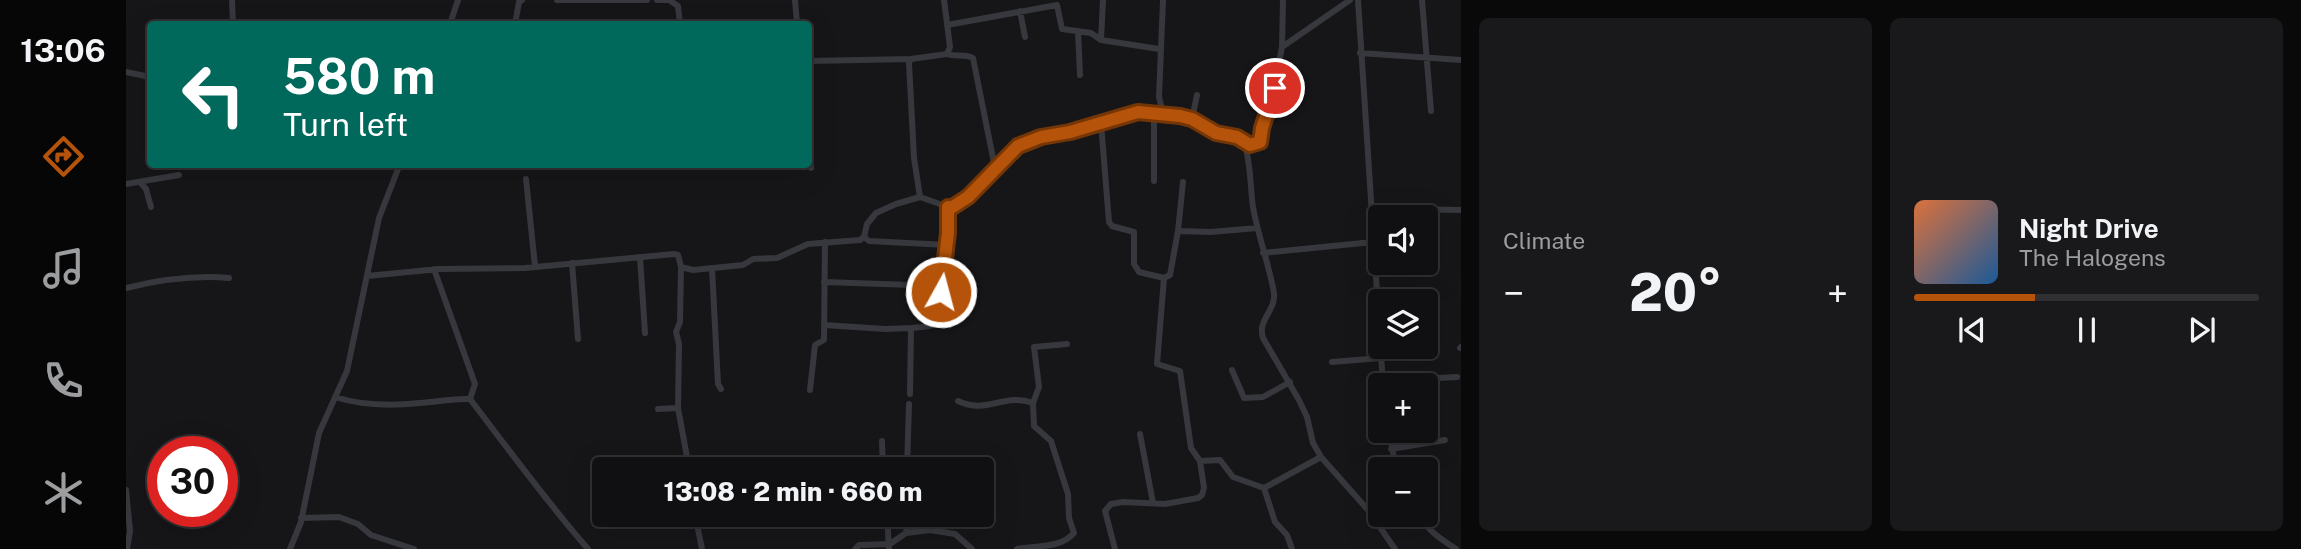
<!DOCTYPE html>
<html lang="en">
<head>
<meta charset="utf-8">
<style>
	:root { --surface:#101012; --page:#19191b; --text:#f1f3f6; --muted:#9c9d9f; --line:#303032; --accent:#b45309 }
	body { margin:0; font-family:"Public Sans",sans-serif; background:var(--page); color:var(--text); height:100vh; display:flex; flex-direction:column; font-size:26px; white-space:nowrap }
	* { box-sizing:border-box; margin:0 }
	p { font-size:23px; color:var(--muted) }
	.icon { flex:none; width:38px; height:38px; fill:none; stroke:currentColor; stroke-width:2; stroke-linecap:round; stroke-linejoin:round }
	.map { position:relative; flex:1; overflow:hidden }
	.side { display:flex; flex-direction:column; gap:18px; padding:18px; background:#09090a; width:840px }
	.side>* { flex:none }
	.guide { position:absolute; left:21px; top:21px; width:665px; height:147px; border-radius:7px; box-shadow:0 7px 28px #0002,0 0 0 2px var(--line); background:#00695c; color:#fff; overflow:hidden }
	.tools { position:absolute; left:1242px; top:205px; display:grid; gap:14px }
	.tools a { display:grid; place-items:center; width:70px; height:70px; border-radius:7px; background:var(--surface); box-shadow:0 7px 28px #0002,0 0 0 2px var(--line); font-size:35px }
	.speed { position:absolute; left:21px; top:436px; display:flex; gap:14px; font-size:35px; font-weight:700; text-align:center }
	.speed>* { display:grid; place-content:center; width:91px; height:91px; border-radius:50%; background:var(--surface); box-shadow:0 7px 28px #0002,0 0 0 2px var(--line); line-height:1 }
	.speed .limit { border:10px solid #d22; background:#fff; color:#111 }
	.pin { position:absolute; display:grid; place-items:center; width:60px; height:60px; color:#fff; margin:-30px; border:4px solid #fff; border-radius:50%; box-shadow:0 2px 7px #0007 }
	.me { position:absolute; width:77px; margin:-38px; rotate:7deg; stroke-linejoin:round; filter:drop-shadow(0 0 5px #0008) }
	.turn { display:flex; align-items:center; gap:24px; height:147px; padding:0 21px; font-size:32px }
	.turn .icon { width:91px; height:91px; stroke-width:2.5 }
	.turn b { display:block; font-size:49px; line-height:60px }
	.big { font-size:52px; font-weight:800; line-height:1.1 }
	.side .card { flex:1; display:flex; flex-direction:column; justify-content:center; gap:10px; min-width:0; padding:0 24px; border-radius:10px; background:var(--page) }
	.song { display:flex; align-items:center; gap:21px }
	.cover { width:84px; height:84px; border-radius:10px; background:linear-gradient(135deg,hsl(20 70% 55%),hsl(210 70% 35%)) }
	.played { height:7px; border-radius:4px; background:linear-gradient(90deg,var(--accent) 35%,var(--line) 35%) }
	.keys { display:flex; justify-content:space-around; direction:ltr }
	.heat { display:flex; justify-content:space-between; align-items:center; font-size:38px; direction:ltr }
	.side .tiles { flex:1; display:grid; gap:18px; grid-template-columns:repeat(2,1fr) }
	.trip { position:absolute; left:466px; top:457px; width:402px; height:70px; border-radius:7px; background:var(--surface); box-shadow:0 7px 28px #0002,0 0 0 2px var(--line); font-weight:800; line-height:70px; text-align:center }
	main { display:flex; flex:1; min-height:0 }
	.tab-bar { display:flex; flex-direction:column; width:126px; justify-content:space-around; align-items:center; background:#060607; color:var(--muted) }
	.tab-bar .icon { width:49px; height:49px }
	.tab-bar .active { color:var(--accent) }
	.tab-bar b { font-size:32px; color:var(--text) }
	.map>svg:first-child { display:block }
</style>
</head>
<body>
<main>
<nav class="tab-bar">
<b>13:06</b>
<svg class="icon active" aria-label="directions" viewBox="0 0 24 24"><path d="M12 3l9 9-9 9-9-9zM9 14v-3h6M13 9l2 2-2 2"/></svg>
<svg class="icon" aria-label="music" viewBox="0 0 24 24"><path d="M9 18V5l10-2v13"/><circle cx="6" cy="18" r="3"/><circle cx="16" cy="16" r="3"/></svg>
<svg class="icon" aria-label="phone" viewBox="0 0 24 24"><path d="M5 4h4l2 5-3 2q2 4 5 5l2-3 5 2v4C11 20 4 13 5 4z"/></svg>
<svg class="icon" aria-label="climate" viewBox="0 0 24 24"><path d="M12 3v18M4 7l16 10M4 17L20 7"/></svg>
</nav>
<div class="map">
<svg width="1335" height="549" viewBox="0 0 1335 549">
	<rect width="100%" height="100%" fill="#161618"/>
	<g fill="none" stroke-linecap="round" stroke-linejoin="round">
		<path stroke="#37383d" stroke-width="6" d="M106,0L107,24
			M431,0H521
			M531,0H543L552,6L554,24
			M669,0L671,24
			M1037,0L1033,97L1037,113
			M1232,0L1257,385
			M1296,0L1305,111
			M894,11L899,37
			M324,24L332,0
			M389,24L393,2L396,0
			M821,25L931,5L936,29L965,33L975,40L1033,49
			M952,31L954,75
			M975,40L977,0
			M1156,47L1157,0
			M1234,53L1335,60
			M821,54C829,57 840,54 847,58L869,168
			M682,61L785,59
			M0,72L24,77
			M1066,119L1071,95
			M975,123L983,222L986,226L1008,232V264L1013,272L1038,278L1031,364L1054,371L1065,448L1074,461L1078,488L1076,495L1072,498L1039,504L997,502L985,504L979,511L989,549
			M1118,142C1125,163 1124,186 1127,207C1132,236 1143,264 1148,293C1150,311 1131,320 1137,338L1173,400L1181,417L1187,443L1195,457L1242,510L1269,549
			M682,143L685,168
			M400,179L409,266
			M1028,181V112
			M14,182L20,189L25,207
			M0,184L53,175
			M794,197L788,158L783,63L785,59L821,54L824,47L818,0
			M1266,217L1278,209L1335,210
			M1052,231L1085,232L1131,228
			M738,237L743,241L821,245
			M1137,253L1247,242
			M514,257L519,333
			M446,263L452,339
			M586,268L592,384L595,389
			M308,269L349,384L344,399C383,450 420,501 462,549
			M241,276L313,269L399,268L548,254L552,255L555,267L567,270L617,265L627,259L651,258L682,244L734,240L738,237L741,224L750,213L770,204L794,197L825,208L842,197L892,146L915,137L944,132L1012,112L1054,116L1066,119L1090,133L1111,137L1124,145L1134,142C1142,110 1150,80 1156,47L1224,0
			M1038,278L1044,275L1052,231L1057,182
			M698,282L816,286
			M0,288C33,280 69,275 103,278
			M698,325L759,329L785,328
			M1334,348L1335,347
			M1206,362L1255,358
			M1106,370L1118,398L1137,397L1164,382
			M1257,381L1331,377
			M684,390L689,345L698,340L699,242
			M784,394L785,328C799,326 811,329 815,314L822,207
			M209,397C237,406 265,406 294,403C311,402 327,398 344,399
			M832,401C862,415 878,392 907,403
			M552,408L561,457L566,469
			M532,409L552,408L553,344L550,332L554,322L555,267
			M1263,430L1270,469
			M1014,434L1027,503
			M756,441L757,469
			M1265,449L1319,440
			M1074,461L1094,460L1107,477L1138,488L1149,522L1161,535L1166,549
			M781,469L783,404
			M1138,488L1195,457
			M0,490L4,531L1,549
			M569,514L576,549
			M761,514L763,549
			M1292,514C1302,531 1315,539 1330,549
			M175,518L213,517L232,524L245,535L288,549
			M780,533L782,514
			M164,549L175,522L193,433L221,371L253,218L274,164
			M729,549L733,545L764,544L780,533L804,530L829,534L846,549
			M891,549C910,545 934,549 948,533L943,518L942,494L925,441L908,426L907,403L913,387L908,347L941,344"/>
	</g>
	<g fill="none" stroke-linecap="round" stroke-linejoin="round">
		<g stroke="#753606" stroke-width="18">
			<path id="route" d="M815,292L822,233V207L825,208L842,197L892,146L915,137L944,132L1012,112L1054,116L1066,119L1090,133L1111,137L1124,145L1134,142L1136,128L1149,88"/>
		</g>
		<use href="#route" stroke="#b45309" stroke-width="12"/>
	</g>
</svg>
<div class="tools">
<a><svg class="icon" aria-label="sound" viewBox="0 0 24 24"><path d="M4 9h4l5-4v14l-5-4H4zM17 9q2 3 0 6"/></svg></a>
<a><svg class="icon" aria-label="layers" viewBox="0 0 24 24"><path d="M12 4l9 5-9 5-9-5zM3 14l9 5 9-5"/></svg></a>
<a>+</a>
<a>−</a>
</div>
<div class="speed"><div class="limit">30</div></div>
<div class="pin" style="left:1149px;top:88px;background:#d93025"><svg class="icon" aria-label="arrive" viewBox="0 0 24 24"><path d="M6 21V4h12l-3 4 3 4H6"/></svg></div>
<svg class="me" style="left:815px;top:292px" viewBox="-20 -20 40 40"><circle r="17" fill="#b45309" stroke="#fff" stroke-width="3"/><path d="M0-11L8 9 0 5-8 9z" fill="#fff"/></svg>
<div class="trip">13:08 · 2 min · 660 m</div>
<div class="guide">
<div class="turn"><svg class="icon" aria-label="left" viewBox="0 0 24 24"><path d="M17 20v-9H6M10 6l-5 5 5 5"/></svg><div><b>580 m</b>Turn left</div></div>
</div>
</div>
<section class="side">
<div class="tiles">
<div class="card"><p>Climate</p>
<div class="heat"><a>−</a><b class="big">20°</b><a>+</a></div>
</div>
<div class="card">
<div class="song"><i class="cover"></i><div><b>Night Drive</b><p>The Halogens</p></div></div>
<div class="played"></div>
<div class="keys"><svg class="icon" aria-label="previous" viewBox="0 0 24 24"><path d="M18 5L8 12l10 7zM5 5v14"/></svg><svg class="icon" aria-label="pause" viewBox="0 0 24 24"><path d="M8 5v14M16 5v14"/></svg><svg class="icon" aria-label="next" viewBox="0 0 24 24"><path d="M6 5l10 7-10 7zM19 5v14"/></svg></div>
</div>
</div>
</section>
</main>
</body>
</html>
